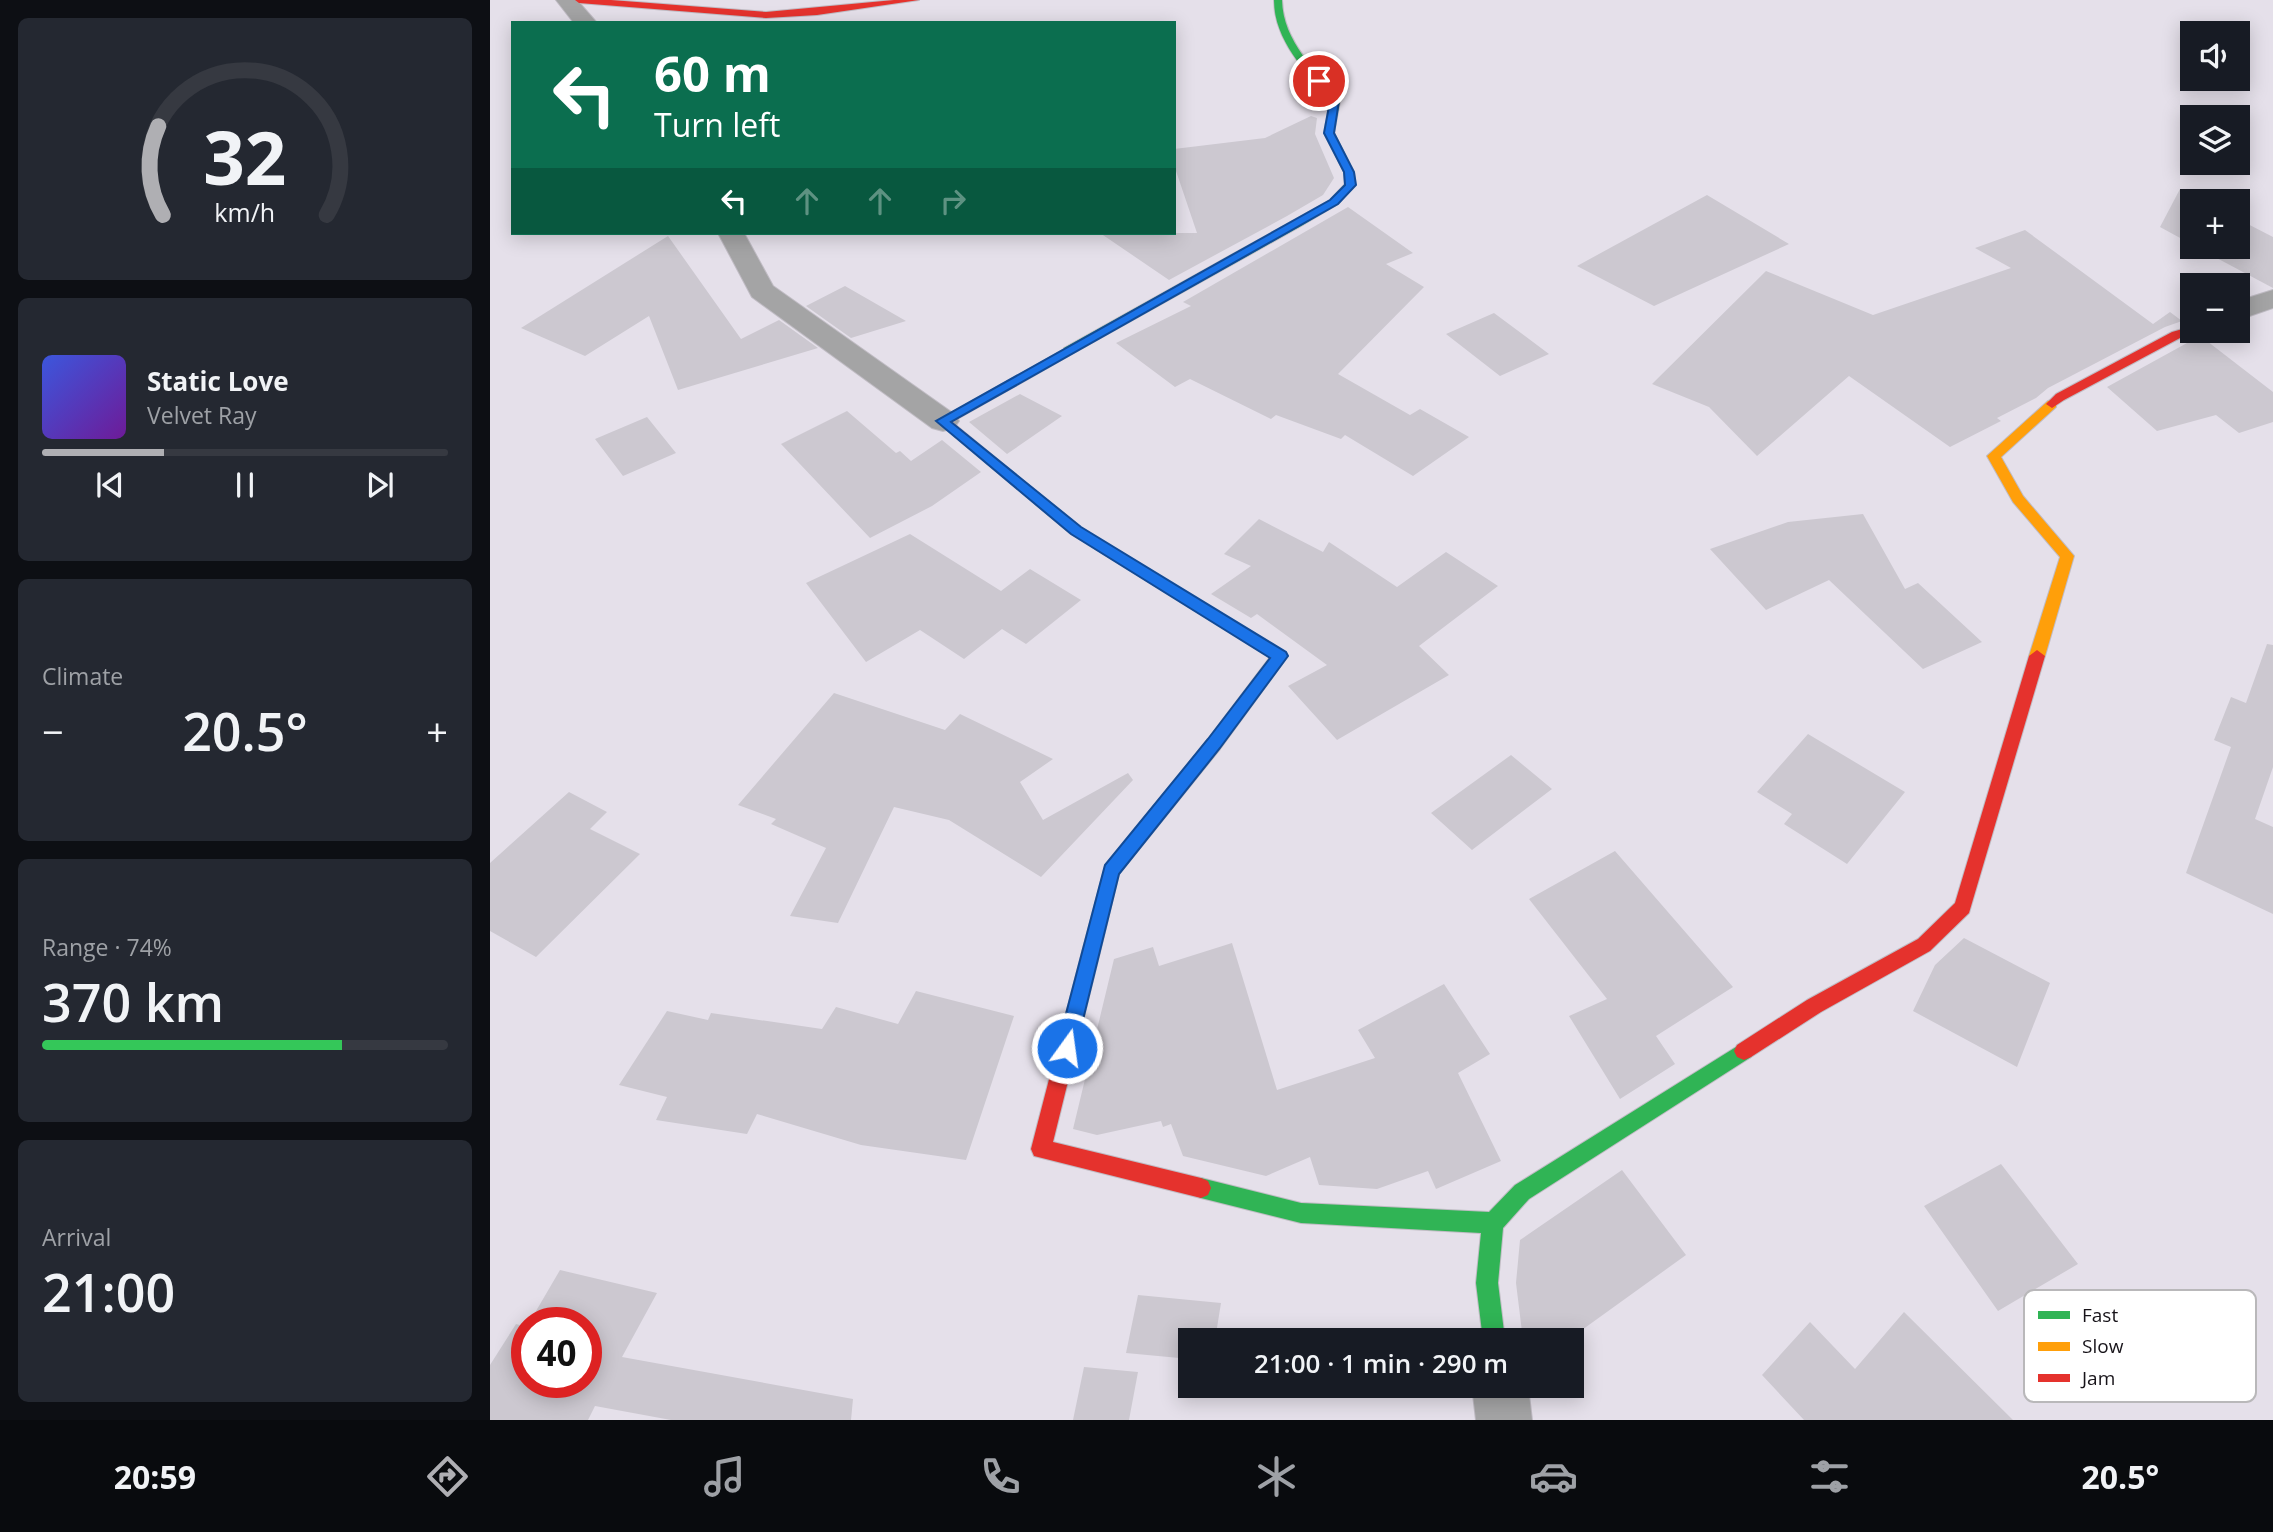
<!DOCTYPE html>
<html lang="en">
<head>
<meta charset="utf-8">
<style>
	:root { --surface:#171b24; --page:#242831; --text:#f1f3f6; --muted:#9ea1a6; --line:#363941; --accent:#afafb3 }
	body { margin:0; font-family:"Open Sans",sans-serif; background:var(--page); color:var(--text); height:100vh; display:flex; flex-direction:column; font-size:26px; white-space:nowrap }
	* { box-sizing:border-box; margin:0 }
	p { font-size:23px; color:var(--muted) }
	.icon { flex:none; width:38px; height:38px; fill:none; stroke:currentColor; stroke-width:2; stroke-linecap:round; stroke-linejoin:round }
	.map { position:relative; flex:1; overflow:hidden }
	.details { display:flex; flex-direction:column; gap:18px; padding:18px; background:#0d0f14; width:490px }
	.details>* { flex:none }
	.hud { position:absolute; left:21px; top:21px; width:665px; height:214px; border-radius:0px; box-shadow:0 4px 18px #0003; background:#0b6e4f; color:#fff; overflow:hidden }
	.fabs { position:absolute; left:1690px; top:21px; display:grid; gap:14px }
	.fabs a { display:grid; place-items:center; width:70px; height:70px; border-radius:0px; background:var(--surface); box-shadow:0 4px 18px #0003; font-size:35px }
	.speed { position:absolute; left:21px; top:1307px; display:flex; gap:14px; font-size:35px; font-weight:700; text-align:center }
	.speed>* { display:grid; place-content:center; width:91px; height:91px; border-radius:50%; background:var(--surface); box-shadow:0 4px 18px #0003; line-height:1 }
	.speed .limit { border:10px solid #d22; background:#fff; color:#111 }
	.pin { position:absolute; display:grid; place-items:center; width:60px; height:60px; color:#fff; margin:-30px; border:4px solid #fff; border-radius:50%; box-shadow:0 2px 7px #0007 }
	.me { position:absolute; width:77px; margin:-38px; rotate:14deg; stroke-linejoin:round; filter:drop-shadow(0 0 5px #0008) }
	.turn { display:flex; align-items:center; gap:24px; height:147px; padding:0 28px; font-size:32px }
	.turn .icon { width:91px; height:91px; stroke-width:2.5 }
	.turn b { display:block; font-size:49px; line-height:60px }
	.lanes { display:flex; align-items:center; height:66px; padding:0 28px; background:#0003; justify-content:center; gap:35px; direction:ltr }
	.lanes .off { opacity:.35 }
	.big { font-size:52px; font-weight:600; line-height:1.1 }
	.details .tile { flex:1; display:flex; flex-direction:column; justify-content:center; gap:10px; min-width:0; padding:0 24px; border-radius:10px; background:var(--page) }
	.details .dial { align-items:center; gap:0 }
	.dial svg { height:182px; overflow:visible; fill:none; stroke:var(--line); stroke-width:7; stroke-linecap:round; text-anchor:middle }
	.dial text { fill:var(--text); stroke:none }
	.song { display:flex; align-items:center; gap:21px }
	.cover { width:84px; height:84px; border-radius:10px; background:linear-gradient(135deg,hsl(230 70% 55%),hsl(280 70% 35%)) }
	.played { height:7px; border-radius:4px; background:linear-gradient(90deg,var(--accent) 30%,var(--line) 30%) }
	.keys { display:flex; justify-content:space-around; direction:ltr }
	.heat { display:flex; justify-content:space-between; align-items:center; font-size:38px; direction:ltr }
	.charge { height:10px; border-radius:5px; background:linear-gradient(90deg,#34c759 74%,var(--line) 0) }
	.trip { position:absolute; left:688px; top:1328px; width:406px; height:70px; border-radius:0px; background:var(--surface); box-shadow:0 4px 18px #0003; font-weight:600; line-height:70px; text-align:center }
	.tabs { display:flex; height:112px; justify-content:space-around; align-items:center; background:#090b0e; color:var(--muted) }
	.tabs .icon { width:49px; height:49px }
	.tabs .current { color:var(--accent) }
	.tabs b { font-size:32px; color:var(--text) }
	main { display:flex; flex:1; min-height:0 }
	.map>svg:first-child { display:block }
</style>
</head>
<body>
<main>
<section class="details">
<div class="tile dial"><svg viewBox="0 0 100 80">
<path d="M14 69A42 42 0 1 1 86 69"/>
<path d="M14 69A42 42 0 0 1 12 30" stroke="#afafb3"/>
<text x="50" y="56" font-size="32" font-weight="700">32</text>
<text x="50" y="72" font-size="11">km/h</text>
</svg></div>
<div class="tile">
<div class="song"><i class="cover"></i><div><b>Static Love</b><p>Velvet Ray</p></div></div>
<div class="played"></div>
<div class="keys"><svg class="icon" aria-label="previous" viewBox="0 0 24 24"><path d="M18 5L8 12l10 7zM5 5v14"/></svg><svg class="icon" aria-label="pause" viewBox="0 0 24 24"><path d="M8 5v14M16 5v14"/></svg><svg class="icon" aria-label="next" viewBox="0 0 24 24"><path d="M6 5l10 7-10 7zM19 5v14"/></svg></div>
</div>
<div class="tile"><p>Climate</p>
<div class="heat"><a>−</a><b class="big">20.5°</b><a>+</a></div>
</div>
<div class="tile"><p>Range · 74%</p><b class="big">370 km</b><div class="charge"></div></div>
<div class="tile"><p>Arrival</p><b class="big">21:00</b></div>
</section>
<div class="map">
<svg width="1783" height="1420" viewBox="0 0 1783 1420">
	<rect width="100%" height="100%" fill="#e5e0ea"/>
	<path fill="#ccc8d0" d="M821,116L827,118L825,134L844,178L833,195L797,216L679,280L610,233H707L684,165V149L775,138Z
		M1690,189L1715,201H1703V245L1670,227Z
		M1217,195L1299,244L1164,306L1087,266Z
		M858,207L923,253L896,264L934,287L848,374L920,415L930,409L979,437L923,476L855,435L851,439L786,415L781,419L700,379L685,387L626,343L701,306L693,302Z
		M1748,219L1783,237V288L1706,247H1748Z
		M1535,230L1663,324L1680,312L1692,321L1675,327L1558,388L1546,398L1507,418L1511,421L1460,447L1359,376L1267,456L1219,407L1162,384L1276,271L1383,315L1521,268L1485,248Z
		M178,236L251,339L289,320L328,348L188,390L159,316L95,356L31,328Z
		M355,286L416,321L361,338L316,306Z
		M1004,313L1059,354L1010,376L956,334Z
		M1713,338L1783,392V422L1749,433L1726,415L1667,431L1617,387L1697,343Z
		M530,394L572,416L517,454L479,422Z
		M357,411L406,453L410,451L421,461L452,440L491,472L442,506L380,538L291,444Z
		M157,417L186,453L133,476L105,439Z
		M1373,514L1415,589L1428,583L1492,642L1433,669L1339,580L1276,610L1220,549L1298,522Z
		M769,519L833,552L839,542L907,587L956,552L1008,586L929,646L959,675L847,740L798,686L837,665L767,614L761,618L721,594L761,566L734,554Z
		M420,534L511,591L540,569L591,600L536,644L512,629L474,659L430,630L376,662L316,583Z
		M1777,644L1783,645V767L1765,819L1783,827V914L1696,873L1741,747L1724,740L1741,697L1756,703Z
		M344,693L455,730L470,714L563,759L530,782L553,820L638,773L643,780L551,877L459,820L404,807L348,923L300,916L336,848L281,824L286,819L248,805Z
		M1318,734L1415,792L1357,864L1294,824L1302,814L1267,792Z
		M1021,755L1062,789L982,850L941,813Z
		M79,792L117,812L100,829L150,854L46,957L0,931V863Z
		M1125,851L1243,987L1166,1036L1185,1064L1130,1099L1079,1016L1117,999L1039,899Z
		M1474,938L1560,983L1527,1067L1423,1011L1445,965Z
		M742,943L787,1090L885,1058L868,1030L954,984L1000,1054L968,1073L1011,1161L946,1189L938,1171L887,1189L829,1185L820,1157L776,1176L693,1156L681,1124L673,1127L671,1121L607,1135L583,1129L624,959L663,947L669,966Z
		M426,991L524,1016L476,1160L371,1145L267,1114L257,1134L166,1120L177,1097L129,1085L177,1011L218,1020L221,1013L332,1029L346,1007L408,1024Z
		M1511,1164L1588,1264L1508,1311L1434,1206Z
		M1132,1170L1196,1255L1078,1340H1033L1026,1283L1030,1240Z
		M70,1270L167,1293L132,1357L363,1399L361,1420H181L105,1406L98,1420H0V1365L26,1324L37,1327V1382H96V1323H39Z
		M648,1295L731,1303L725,1340H700V1359L636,1353Z
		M1414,1312L1523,1420H1314L1272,1375L1320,1322L1365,1369Z
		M594,1367L648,1372L639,1420H583Z"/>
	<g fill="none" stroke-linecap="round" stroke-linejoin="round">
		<g stroke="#c0bcc4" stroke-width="2">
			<path id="street" d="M66,0H87L107,23H84Z
				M228,233H254L283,286L464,414L469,421L464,428L453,431L442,428L262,297Z
				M1783,290V308L1748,320V301Z
				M982,1386H1038L1042,1420H986Z"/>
		</g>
		<g stroke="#c0bcc4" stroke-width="2">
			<path id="fast" d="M784,0H792C793,42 826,70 850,101L844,133L864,172L865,185L848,204L811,226L582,354H574V348L840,200L855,184L854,172L834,133L840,101C816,71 784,41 784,0Z
				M1254,1042L1261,1045L1264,1051L1261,1057L1039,1199L1013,1228L1008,1283L1015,1340H993L986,1283L991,1233L811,1223L711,1198L704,1195L701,1188L704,1181L711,1178L811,1203L999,1212L1025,1185Z"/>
		</g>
		<g stroke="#c0bcc4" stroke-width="2">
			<path id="slow" d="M1562,400L1566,401V407L1511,457L1533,496L1584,556L1555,656L1547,662L1539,656L1570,557L1523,502L1497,456L1558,401Z
				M609,540L795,652L798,656L730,749L629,874L610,952L607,958L601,960L595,958L592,952L615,866L718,739L780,657L604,548L602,545Z"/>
		</g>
		<g stroke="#c0bcc4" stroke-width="2">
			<path id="jam" d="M85,0H121L276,12L404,0H429L327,15L276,18L89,3Z
				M1703,326V331L1707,332L1690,338L1574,400L1562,408L1556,404L1566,394L1682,332Z
				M578,347L582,348V354L462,422L591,528L614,542L616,545L609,550L581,534L447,421Z
				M1547,650L1555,656L1479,913L1440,951L1331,1012L1261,1057L1254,1060L1247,1057L1244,1051L1247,1045L1317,1000L1428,939L1465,903L1539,656Z
				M601,944L607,946L610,952L563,1142L711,1178L718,1181L721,1188L718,1195L711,1198L544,1156L541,1149L592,952L595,946Z"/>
		</g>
		<use href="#street" fill="#a4a4a5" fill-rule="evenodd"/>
		<use href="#fast" fill="#30b455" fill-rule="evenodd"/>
		<use href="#slow" fill="#ff9f0a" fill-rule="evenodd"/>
		<use href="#jam" fill="#e5322d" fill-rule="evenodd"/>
	</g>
	<path fill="#1a73e8" stroke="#114b97" stroke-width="2" d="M826,79H832L849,101L844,133L864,172L866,185L848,204L461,422L591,527L796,652L798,656L730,748L629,874L586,1048L583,1054L577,1057L570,1054L567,1048L615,865L718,739L780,658L581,534L446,421L840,200L855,185L854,172L834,133L840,101L824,81Z"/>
	<rect x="1534" y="1290" width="232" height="112" rx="10" fill="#fff" stroke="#b9b8ba" stroke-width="2"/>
	<rect x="1548" y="1311" width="32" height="8" fill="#30b455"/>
	<rect x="1548" y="1342" width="32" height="9" fill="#ff9f0a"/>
	<rect x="1548" y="1374" width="32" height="8" fill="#e5322d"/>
	<g font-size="19" fill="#171319">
		<text x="1592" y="1322">Fast</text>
		<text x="1592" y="1353">Slow</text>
		<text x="1592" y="1385">Jam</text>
	</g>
</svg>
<div class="fabs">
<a><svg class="icon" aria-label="sound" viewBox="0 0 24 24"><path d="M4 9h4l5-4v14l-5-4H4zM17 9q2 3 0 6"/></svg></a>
<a><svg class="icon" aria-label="layers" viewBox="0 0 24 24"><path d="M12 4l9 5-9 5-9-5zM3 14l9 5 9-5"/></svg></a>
<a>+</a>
<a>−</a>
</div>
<div class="speed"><div class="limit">40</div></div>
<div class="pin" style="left:829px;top:81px;background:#d93025"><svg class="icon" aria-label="arrive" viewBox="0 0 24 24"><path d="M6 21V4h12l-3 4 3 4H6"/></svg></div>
<svg class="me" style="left:577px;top:1048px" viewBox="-20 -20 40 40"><circle r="17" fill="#1a73e8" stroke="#fff" stroke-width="3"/><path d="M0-11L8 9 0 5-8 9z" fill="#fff"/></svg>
<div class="trip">21:00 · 1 min · 290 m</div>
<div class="hud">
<div class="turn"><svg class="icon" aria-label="left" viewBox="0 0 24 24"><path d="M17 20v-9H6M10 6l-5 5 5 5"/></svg><div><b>60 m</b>Turn left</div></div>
<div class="lanes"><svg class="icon" aria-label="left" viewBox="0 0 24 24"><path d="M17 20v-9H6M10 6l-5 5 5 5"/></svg><svg class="icon off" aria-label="ahead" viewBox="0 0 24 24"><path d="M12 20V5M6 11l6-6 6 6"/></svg><svg class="icon off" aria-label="ahead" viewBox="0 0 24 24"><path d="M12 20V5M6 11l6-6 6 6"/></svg><svg class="icon off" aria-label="right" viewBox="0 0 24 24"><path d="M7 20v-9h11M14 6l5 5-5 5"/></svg></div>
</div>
</div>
</main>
<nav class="tabs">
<b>20:59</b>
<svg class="icon current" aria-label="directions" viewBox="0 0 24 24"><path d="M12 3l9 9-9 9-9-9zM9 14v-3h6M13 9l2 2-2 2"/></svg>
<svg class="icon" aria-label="music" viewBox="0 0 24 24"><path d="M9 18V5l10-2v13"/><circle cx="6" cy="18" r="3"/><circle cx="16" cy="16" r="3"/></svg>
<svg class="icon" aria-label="phone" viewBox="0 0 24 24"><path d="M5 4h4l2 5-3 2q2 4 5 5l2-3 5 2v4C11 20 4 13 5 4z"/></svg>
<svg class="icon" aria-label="climate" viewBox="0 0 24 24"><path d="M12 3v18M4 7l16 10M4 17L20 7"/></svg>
<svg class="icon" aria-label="car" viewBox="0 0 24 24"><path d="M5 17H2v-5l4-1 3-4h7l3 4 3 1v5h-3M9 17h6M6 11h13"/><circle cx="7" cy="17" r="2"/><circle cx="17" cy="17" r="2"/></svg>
<svg class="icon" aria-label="filters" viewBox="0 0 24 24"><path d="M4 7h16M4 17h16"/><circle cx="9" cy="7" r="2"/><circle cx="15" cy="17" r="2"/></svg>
<b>20.5°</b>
</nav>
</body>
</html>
